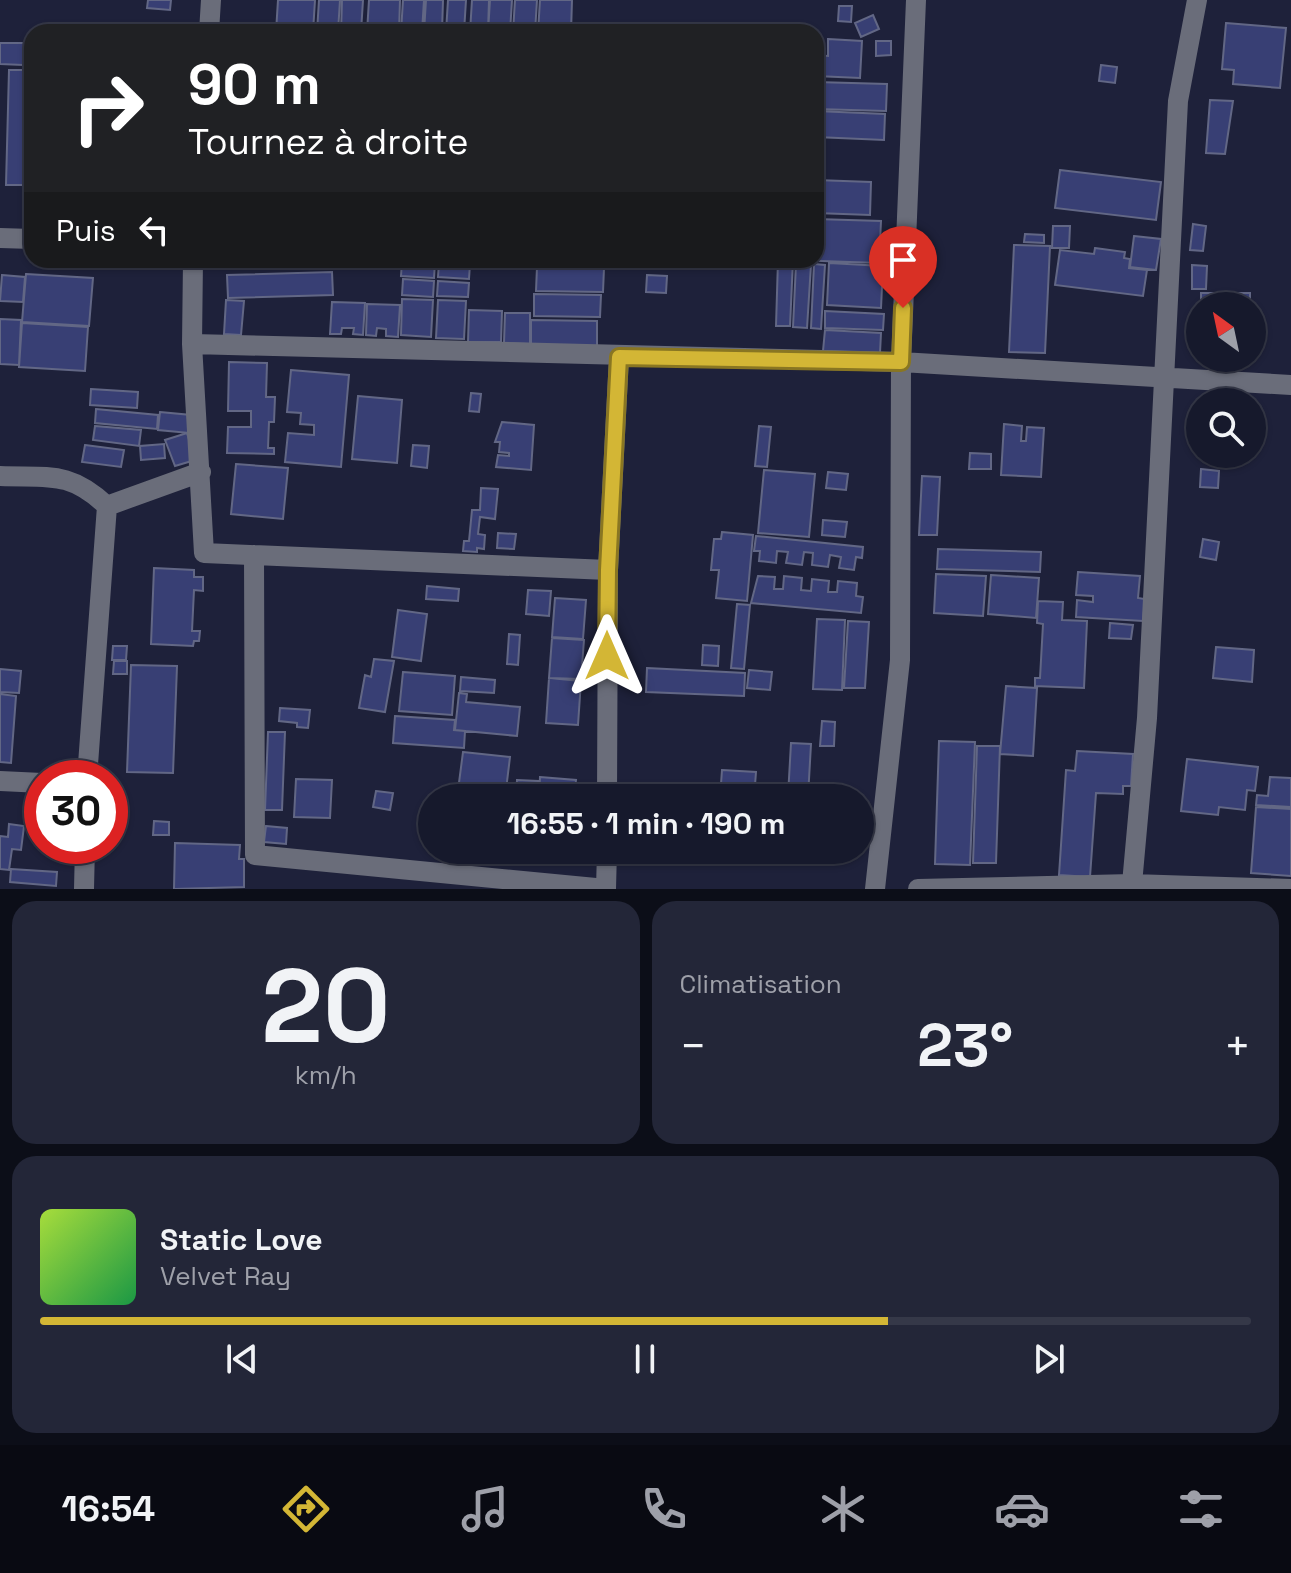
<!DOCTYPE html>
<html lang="fr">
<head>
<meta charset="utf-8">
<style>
	:root { --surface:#16192c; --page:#232638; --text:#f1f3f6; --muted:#9ea0a9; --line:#353848; --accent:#d3b635 }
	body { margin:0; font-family:"Space Grotesk",sans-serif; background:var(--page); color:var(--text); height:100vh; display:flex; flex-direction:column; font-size:30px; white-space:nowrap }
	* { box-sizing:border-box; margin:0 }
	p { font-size:26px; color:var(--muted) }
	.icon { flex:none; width:44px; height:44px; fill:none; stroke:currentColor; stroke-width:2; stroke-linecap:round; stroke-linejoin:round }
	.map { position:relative; height:889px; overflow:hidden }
	.side { display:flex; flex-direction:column; gap:12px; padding:12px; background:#0c0e18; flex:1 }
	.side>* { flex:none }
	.banner { position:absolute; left:24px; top:24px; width:800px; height:244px; border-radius:24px; box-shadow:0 2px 6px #0004,0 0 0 2px var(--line); background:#202124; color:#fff; overflow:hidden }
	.needle { width:52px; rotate:327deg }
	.buttons { position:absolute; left:1186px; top:292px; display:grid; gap:16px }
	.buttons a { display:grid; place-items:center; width:80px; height:80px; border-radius:50%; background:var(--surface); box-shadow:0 2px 6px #0004,0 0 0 2px var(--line); font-size:40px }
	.speed { position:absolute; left:24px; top:760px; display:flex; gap:16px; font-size:40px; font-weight:700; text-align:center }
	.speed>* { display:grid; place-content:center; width:104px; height:104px; border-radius:50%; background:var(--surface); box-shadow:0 2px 6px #0004,0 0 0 2px var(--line); line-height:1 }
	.speed .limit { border:12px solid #d22; background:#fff; color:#111 }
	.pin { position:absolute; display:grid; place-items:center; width:68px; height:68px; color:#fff; margin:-82px -34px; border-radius:50% 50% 50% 0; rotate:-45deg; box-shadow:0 0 8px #0007 }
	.pin .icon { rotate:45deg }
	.me { position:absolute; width:88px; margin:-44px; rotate:0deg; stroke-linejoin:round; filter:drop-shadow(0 0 6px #0008) }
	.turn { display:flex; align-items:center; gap:28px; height:168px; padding:0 32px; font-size:36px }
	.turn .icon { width:104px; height:104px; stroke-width:2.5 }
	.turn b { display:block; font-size:56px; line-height:68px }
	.then { display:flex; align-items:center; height:76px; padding:0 32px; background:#0003; gap:16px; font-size:30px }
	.big { font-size:60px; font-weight:800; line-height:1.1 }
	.side .widget { flex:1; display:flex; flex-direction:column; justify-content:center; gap:12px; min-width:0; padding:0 28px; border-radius:24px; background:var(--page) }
	.side .dial { align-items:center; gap:0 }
	.dial b { font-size:104px; line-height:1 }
	.song { display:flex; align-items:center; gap:24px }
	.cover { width:96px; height:96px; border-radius:12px; background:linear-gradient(135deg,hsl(80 70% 55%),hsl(140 70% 35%)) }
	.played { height:8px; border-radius:4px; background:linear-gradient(90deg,var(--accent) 70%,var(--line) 70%) }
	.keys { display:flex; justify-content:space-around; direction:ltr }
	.heat { display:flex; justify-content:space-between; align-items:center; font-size:44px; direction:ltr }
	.side .tiles { flex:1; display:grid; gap:12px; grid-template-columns:1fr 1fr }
	.widget:last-child { grid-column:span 2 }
	.trip { position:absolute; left:418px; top:784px; width:456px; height:80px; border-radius:40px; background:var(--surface); box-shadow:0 2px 6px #0004,0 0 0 2px var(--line); font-weight:800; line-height:80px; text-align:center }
	.dock { display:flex; height:128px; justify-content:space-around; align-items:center; background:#090a12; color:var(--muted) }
	.dock .icon { width:56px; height:56px }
	.dock .on { color:var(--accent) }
	.dock b { font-size:36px; color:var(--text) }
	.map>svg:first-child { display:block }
</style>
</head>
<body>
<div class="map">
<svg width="1291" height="889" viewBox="0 0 1291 889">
	<rect width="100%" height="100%" fill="#1e213a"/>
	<path fill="#383f74" stroke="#626785" stroke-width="2" d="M148,0H171L170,10L147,8Z
		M278,0H315L313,32H276Z
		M319,0H340L338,32H317Z
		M342,0H363L361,32H341Z
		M369,0H400L399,32H367Z
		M403,0H424L422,32H401Z
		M426,0H443L442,32H424Z
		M448,0H466L464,32H446Z
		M472,0H489L488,32H470Z
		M490,0H512L510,32H488Z
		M515,0H537L535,32H513Z
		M540,0H572L571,32H538Z
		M839,6H852L851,22L838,21Z
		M873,15L879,29L861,37L855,23Z
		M1226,23L1286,28L1280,88L1233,84L1234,70L1222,69Z
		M828,39L862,41L860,78L816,76V55L828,56Z
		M876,41H891V55L876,56Z
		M0,43H24L23,65L0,64Z
		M1101,65L1117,67L1115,83L1099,81Z
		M9,70H32V185H6Z
		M816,82L887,84L886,111L816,109Z
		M1210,100L1233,101L1225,154L1206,153Z
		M816,111L885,114L884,140L816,137Z
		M1060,170L1161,182L1156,220L1055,208Z
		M816,180L871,182L870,215L816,213Z
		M816,219L881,221L879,263L793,260L790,326H776L778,260H816Z
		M1193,224L1206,226L1203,251L1190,250Z
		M1053,226H1070L1069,248H1052Z
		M1025,234L1044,235V243L1024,242Z
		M1134,236L1161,239L1156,270L1130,267Z
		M1014,245L1050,246L1045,353L1009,352Z
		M1095,248L1125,252L1124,258L1130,259L1129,268L1147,270L1143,296L1055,285L1060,250L1094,254Z
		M222,260H335V267L222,268Z
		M539,260H607V264L539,263Z
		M402,261L435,262L434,278L401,276Z
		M439,262L470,264L469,279L438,277Z
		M829,263L883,266L881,308L827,305Z
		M796,264L811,265L807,328L793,327Z
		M814,264L825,265L821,329L811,328Z
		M1192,265L1207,266L1206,289H1192Z
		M537,267L604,268L603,292L536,291Z
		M332,272L333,295L228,298L227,275Z
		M26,274L93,278L89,326L22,322Z
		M2,275L25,277L23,302L0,301Z
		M647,275L667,276L666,293L646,292Z
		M403,279L434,281L433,297L402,295Z
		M438,281L469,283L468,297L437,296Z
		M1201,293H1250V306H1201Z
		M534,294L601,295L600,317L534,316Z
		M402,299L433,300L431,337L401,335Z
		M226,300L244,301L241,335L224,334Z
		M438,300L466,301L464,339L436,338Z
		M332,302L365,303L363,335L353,334L354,328H342L341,334H330Z
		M367,304L400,305L398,337L386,336V329L377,328L376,336L366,335Z
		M469,310L502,311L501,342H468Z
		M825,311L884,314L883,330L825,328Z
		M505,313H530V344L504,343Z
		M0,319L21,320L19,365L0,364Z
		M531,320L597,321V346L531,345Z
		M22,323L88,327L85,371L19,367Z
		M825,330L881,333L880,353L823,351Z
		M229,362L267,363L266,397H275L274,422H269L268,448H274V454L227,453L228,427H251V411H228Z
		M291,370L349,375L341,467L285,462L288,433L314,435V425L300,424L301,413L287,412Z
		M91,389L138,392L137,408L90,405Z
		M471,393L481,394L479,412L469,411Z
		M358,396L402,400L397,463L352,459Z
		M96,409L158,415L157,429L95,423Z
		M160,412L191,415L189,433L158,430Z
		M502,422L534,425L531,470L496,467L498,455L509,456V453L499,452L500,442H495Z
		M1004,424L1022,426L1021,441H1026L1027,427L1044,428L1041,477L1001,475Z
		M95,426L141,430L139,446L93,440Z
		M759,426L771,427L767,467L755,466Z
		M187,433L195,460L175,466L165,440Z
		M164,444L165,458L141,460L140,446Z
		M85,445L124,450L121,467L82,462Z
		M413,445L429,446L427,468L411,466Z
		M970,453L991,454V469H969Z
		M236,464L288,468L283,519L231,514Z
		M1201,469L1219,471L1218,488L1200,487Z
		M764,470L815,474L809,537L758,533Z
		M828,472L848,474L846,490L826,488Z
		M922,476L940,477L937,535H919Z
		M481,488L498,489L495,519L480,517L478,534L485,535L484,549L477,548V552L463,551L464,541H469L472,510H480Z
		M823,520L847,522L845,537L822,535Z
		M722,532L753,535L747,601L716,598L719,570H711L714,539H721Z
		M498,533L516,534L514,549L497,548Z
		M756,536L863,547L862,558L856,557L854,570L839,568L841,557L830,555L828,567L812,565L813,553L804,552L802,565L786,563L788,552L777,551L776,563L759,561L760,551H754Z
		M1203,539L1219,542L1216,560L1200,557Z
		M938,549L1041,552L1040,572L937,569Z
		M154,568L194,570V577H203V591L194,590L192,631H200L199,641H194L193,646L151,644Z
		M1078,572L1140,576L1138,598L1145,599L1143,621L1076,617L1077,600L1093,602V596L1076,595Z
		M936,574L986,576L983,616L934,613Z
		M991,575L1039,578L1036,618L988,614Z
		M758,576L775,577L774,589H783L784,576L802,578L801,590L811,591L812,579L829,581L828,592H837L838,581L857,583L856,596L863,597L861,613L751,603Z
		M427,586L459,589L458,601L426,599Z
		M528,590L551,591L549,616L526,614Z
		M555,598L586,600L583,639L552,637Z
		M1038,601L1063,602L1062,620L1087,621L1084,688L1035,686V678H1040L1043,624L1037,623Z
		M737,604L750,605L744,669L731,668Z
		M398,610L427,614L421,661L392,657Z
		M817,619L845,620L842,690L813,689Z
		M848,621L869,622L865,688H844Z
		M1110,623L1133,625L1131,639L1109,638Z
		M509,634L520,635L518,665L507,664Z
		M552,638L584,640L581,679L549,678Z
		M703,645L719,646L718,666L702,665Z
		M113,646H127L126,660H112Z
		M1216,647L1254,650L1252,682L1213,678Z
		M374,659L394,661L385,712L359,708L365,675L371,677Z
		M114,661H127V674H113Z
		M131,665L177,666L173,773L127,772Z
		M647,668L745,673L744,696L646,692Z
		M0,669L21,671L19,693L0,692Z
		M749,670L772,672L770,690L747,688Z
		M403,672L455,676L452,715L399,711Z
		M461,677L495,680L494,693L460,691Z
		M549,678L581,681L578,725L546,723Z
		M1006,686L1037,688L1033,756L1000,754Z
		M459,693L467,694L466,702L520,707L517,736L455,730Z
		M0,694L16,696L11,763L0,762Z
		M280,708L310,710L308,728L297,727V723L279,721Z
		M395,716L455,720L454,730L465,731L464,748L393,743Z
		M822,721L835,722L834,746H820Z
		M268,732H285L282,810H265Z
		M939,741L975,742L970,865L935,864Z
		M791,743L811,744L808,797L788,796Z
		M977,746H1000L996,863H973Z
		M1077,751L1133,754L1131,786H1123V794L1096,793L1090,877L1059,875L1066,770L1075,771Z
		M463,752L510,757L505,798H457Z
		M1187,759L1258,767L1255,791L1247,790L1245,810L1219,807L1218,815L1181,811Z
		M722,770L756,772L754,798H720Z
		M540,777L576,780L574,798H539Z
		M1270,777L1291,778V807L1256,805L1257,795L1268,796Z
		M296,779L332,780L330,818L294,817Z
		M517,780L538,781V798H516Z
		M376,791L393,793L390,810L373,807Z
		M1256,807L1291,809V876L1251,873Z
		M154,821L169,822V835H153Z
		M9,824L24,826L21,850L12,849L9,870L0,869V836L8,837Z
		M266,826L287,828L286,844L264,842Z
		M175,843L240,845L239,859H244V887L174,889Z
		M785,850H805L804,865L784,864Z
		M11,869L57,872L56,886L10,882Z"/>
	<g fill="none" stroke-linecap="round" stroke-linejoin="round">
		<path stroke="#6a6d7a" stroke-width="20" d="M209,32L211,0
			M0,238L32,239
			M193,260L192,344L204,553L608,570
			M192,344L901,362L1291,385
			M0,476C48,478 69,470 107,506
			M107,506L201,472
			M254,555L255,855L606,889
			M87,778L107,506
			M0,781L42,783
			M607,798L608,570L619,357
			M1132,884L1147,718L1178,101L1197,0
			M84,889L85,846
			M606,889L607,850
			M875,889L900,660L901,362L916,0
			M918,889L1132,884L1291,889"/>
	</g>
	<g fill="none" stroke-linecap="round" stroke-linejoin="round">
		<g stroke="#897622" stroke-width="20">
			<path id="route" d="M607,656L608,570L619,357L901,362L903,308"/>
		</g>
		<use href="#route" stroke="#d3b635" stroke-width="14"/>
	</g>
</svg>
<div class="buttons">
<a><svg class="needle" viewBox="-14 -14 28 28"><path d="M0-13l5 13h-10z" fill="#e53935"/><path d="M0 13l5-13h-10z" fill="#9ea0a9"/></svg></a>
<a><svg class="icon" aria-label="search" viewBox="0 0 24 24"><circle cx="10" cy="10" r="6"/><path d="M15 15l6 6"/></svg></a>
</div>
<div class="speed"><div class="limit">30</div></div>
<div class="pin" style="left:903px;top:308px;background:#d93025"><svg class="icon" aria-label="arrive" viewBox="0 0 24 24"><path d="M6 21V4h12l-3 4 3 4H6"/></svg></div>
<svg class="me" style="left:607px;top:656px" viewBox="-20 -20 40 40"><path d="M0-17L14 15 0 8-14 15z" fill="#d3b635" stroke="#fff" stroke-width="4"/></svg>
<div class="trip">16:55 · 1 min · 190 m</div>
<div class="banner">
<div class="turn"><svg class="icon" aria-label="right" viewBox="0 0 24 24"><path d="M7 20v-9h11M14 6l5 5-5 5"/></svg><div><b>90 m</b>Tournez à droite</div></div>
<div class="then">Puis<svg class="icon" aria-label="left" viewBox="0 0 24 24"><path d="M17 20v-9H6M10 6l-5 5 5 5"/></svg></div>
</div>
</div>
<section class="side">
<div class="tiles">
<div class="widget dial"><b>20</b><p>km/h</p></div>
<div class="widget"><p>Climatisation</p>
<div class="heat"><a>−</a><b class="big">23°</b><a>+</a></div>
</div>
<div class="widget">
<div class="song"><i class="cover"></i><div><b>Static Love</b><p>Velvet Ray</p></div></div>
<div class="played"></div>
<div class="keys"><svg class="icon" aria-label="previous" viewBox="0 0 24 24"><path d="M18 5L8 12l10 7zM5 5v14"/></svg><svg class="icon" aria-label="pause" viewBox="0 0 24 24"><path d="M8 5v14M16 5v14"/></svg><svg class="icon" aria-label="next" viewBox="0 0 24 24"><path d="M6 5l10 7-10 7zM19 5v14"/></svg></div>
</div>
</div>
</section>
<nav class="dock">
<b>16:54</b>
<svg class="icon on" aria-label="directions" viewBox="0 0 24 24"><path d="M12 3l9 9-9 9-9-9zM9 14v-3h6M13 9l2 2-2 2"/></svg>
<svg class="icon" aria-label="music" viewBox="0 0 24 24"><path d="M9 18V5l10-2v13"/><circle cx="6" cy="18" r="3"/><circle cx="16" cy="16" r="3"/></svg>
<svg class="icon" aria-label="phone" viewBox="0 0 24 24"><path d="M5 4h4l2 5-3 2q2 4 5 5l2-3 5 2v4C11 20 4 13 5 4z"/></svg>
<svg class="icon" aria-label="climate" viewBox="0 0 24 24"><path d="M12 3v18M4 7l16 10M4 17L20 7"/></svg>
<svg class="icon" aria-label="car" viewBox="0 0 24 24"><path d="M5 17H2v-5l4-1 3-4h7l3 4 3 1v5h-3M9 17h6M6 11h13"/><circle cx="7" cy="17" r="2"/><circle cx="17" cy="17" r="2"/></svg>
<svg class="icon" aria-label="filters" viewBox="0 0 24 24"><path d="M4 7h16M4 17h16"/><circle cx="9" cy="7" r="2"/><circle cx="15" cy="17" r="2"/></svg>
</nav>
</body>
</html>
